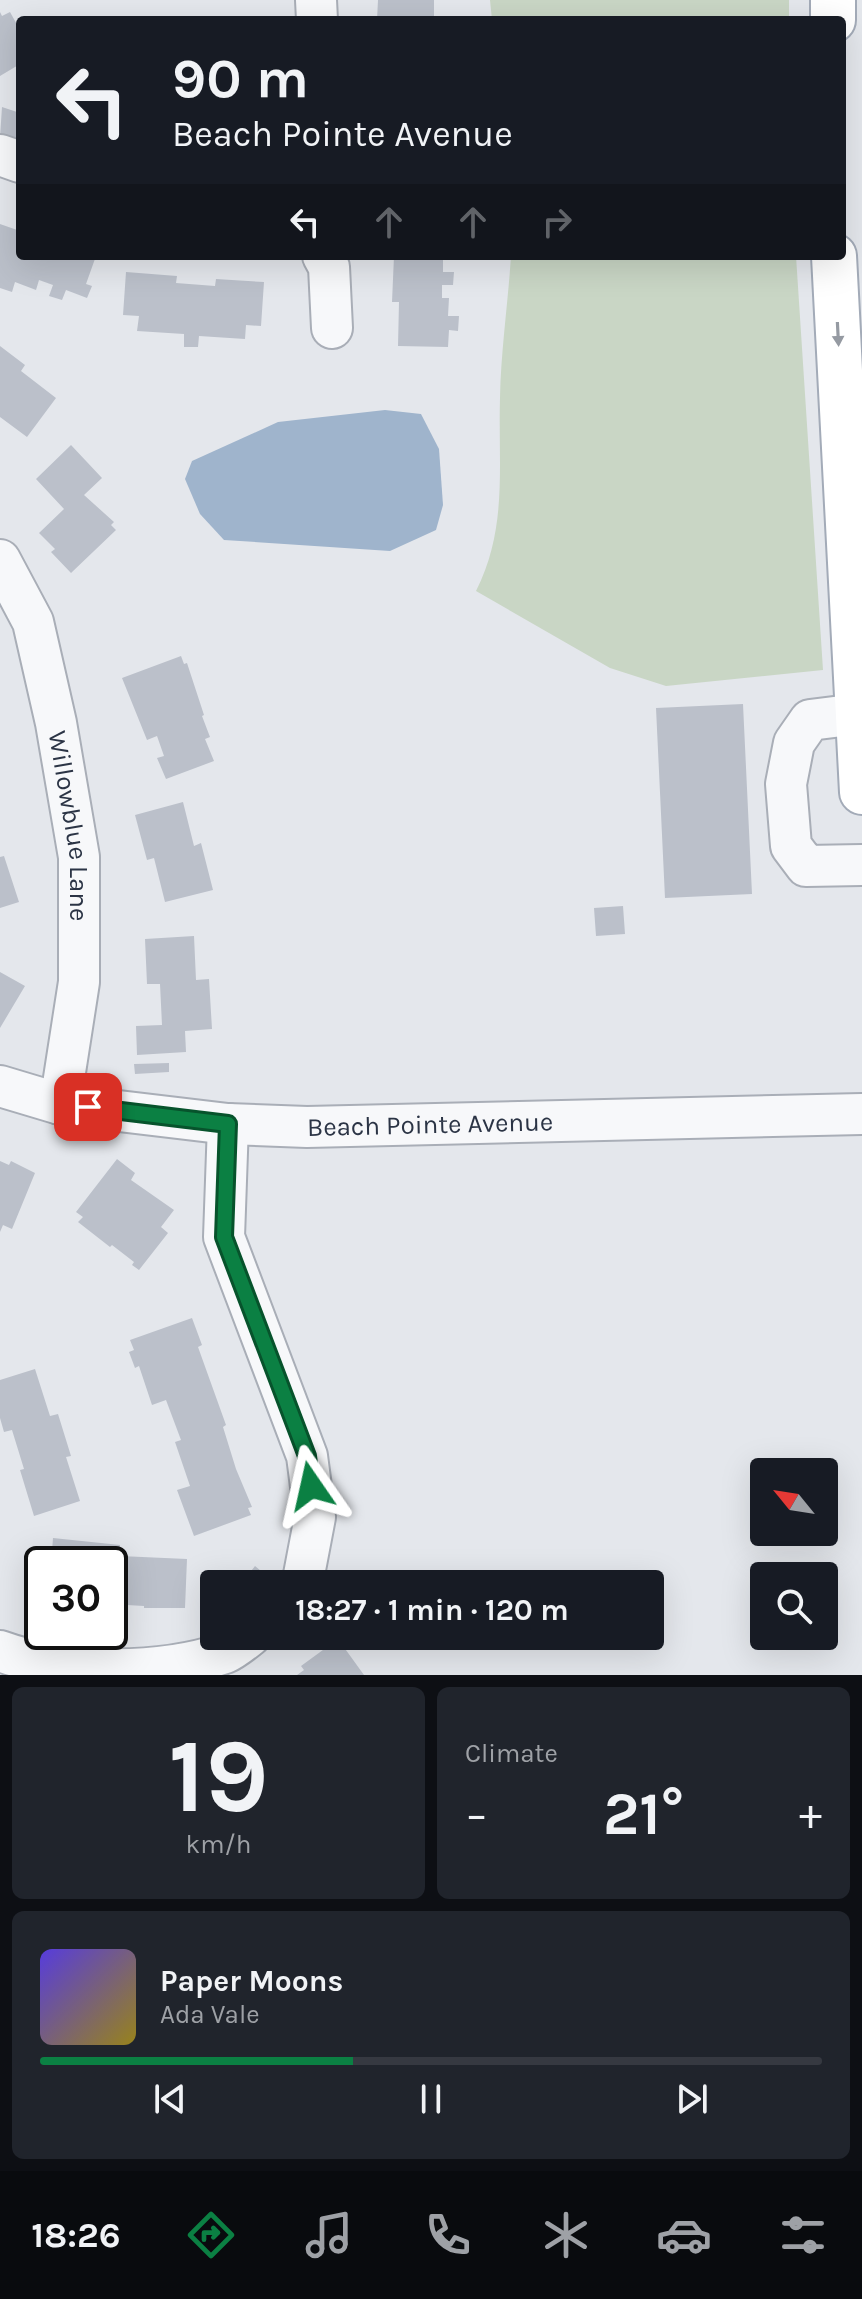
<!DOCTYPE html>
<html lang="en">
<head>
<meta charset="utf-8">
<style>
	:root { --surface:#171b24; --page:#20242c; --text:#f1f3f6; --muted:#9ea1a6; --line:#363941; --accent:#0b8043 }
	body { margin:0; font-family:Karla,sans-serif; background:var(--page); color:var(--text); height:100vh; display:flex; flex-direction:column; font-size:30px; white-space:nowrap }
	* { box-sizing:border-box; margin:0 }
	p { font-size:26px; color:var(--muted) }
	.icon { flex:none; width:44px; height:44px; fill:none; stroke:currentColor; stroke-width:2; stroke-linecap:round; stroke-linejoin:round }
	.map { position:relative; height:1675px; overflow:hidden }
	.details { display:flex; flex-direction:column; gap:12px; padding:12px; background:#0d0f14; flex:1 }
	.details>* { flex:none }
	.hud { position:absolute; left:16px; top:16px; width:830px; height:244px; border-radius:8px; box-shadow:0 8px 32px #0002; background:#171b24; color:var(--text); overflow:hidden }
	.needle { width:52px; rotate:300deg }
	.tools { position:absolute; left:750px; top:1458px; display:grid; gap:16px }
	.tools a { display:grid; place-items:center; width:88px; height:88px; border-radius:8px; background:var(--surface); box-shadow:0 8px 32px #0002; font-size:40px }
	.speed { position:absolute; left:24px; top:1546px; display:flex; gap:16px; font-size:40px; font-weight:700; text-align:center }
	.speed>* { display:grid; place-content:center; width:104px; height:104px; border-radius:50%; background:var(--surface); box-shadow:0 8px 32px #0002; line-height:1 }
	.speed .limit { border:4px solid #111; border-radius:12px; background:#fff; color:#111 }
	.pin { position:absolute; display:grid; place-items:center; width:68px; height:68px; color:#fff; margin:-34px; border-radius:16px; box-shadow:0 4px 12px #0006 }
	.me { position:absolute; width:88px; margin:-44px; rotate:349deg; stroke-linejoin:round; filter:drop-shadow(0 0 6px #0008) }
	.turn { display:flex; align-items:center; gap:28px; height:168px; padding:0 24px; font-size:36px }
	.turn .icon { width:104px; height:104px; stroke-width:2.5 }
	.turn b { display:block; font-size:56px; line-height:68px }
	.lanes { display:flex; align-items:center; height:76px; padding:0 24px; background:#0003; justify-content:center; gap:40px; direction:ltr }
	.lanes .off { opacity:.35 }
	.big { font-size:60px; font-weight:700; line-height:1.1 }
	.details .tile { flex:1; display:flex; flex-direction:column; justify-content:center; gap:12px; min-width:0; padding:0 28px; border-radius:12px; background:var(--page) }
	.details .dial { align-items:center; gap:0 }
	.dial b { font-size:104px; line-height:1 }
	.song { display:flex; align-items:center; gap:24px }
	.cover { width:96px; height:96px; border-radius:12px; background:linear-gradient(135deg,hsl(250 70% 55%),hsl(50 70% 35%)) }
	.played { height:8px; border-radius:4px; background:linear-gradient(90deg,var(--accent) 40%,var(--line) 40%) }
	.keys { display:flex; justify-content:space-around; direction:ltr }
	.heat { display:flex; justify-content:space-between; align-items:center; font-size:44px; direction:ltr }
	.details .tiles { flex:1; display:grid; gap:12px; grid-template-columns:1fr 1fr }
	.tile:last-child { grid-column:span 2 }
	.trip { position:absolute; left:200px; top:1570px; width:464px; height:80px; border-radius:8px; background:var(--surface); box-shadow:0 8px 32px #0002; font-weight:700; line-height:80px; text-align:center }
	.dock { display:flex; height:128px; justify-content:space-around; align-items:center; background:#090b0e; color:var(--muted) }
	.dock .icon { width:56px; height:56px }
	.dock .on { color:var(--accent) }
	.dock b { font-size:36px; color:var(--text) }
	.map>svg:first-child { display:block }
</style>
</head>
<body>
<div class="map">
<svg width="862" height="1675" viewBox="0 0 862 1675">
	<rect width="100%" height="100%" fill="#e4e7ec"/>
	<path fill="#c9d6c5" d="M490,0H789V20H492Z
		M511,256H796L823,670L666,686L610,668L476,591C508,528 498,466 500,398C501,350 508,303 511,256Z"/>
	<path fill="#9fb4cc" d="M385,410L421,414L439,449L443,505L436,530L390,551L224,540L200,514L185,479L192,461L278,422Z"/>
	<path fill="#bbc0ca" d="M378,0H434V20H377Z
		M0,12L2,16L10,12L20,30V64L0,76Z
		M2,107L20,113V144L0,137Z
		M0,224L20,231V256H96L86,284L92,286L87,298L66,290L62,300L49,296L53,285L39,280L36,290L15,282L12,292L0,288Z
		M394,256H443V272H454L453,285H442V298H449L448,316H459L458,331L449,330L448,347L398,346L399,302H392Z
		M126,272L177,276L176,283L215,286L216,279L264,282L261,326L246,325L245,339L199,336L198,347H184V334L137,331L139,316L123,315Z
		M0,346L25,365L21,371L56,398L27,437L0,417Z
		M71,445L102,478L84,495L114,522L111,525L116,530L71,573L51,552L55,549L39,533L64,509L36,479Z
		M181,656L184,664L187,663L204,715L202,716L210,737L205,739L214,761L166,779L157,758L164,756L157,736L147,740L122,678Z
		M743,704L752,894L665,898L656,708Z
		M183,802L194,846L201,843L213,890L165,902L154,858L147,860L135,815Z
		M4,856L19,902L0,908V857Z
		M623,906L625,934L596,936L594,908Z
		M194,936L196,980L209,979L212,1029L185,1031L186,1052L137,1055L136,1026L162,1025L160,984H147L145,939Z
		M0,972L25,986L0,1028Z
		M169,1063V1072L135,1074L134,1064Z
		M117,1159L135,1173L131,1180L174,1210L161,1227L168,1233L139,1270L132,1265L134,1262L112,1245L110,1247L78,1222L83,1217L76,1212Z
		M0,1161L9,1165L11,1161L35,1173L12,1229L3,1225L0,1232Z
		M192,1318L202,1345L198,1347L226,1425L223,1427L236,1469L252,1507L248,1508L251,1515L194,1536L177,1490L190,1486L175,1442L181,1440L166,1400L152,1405L139,1366L135,1368L129,1352L134,1350L130,1340Z
		M35,1369L50,1416L58,1414L71,1456L66,1457L80,1501L34,1516L20,1470L24,1469L12,1430L4,1432L0,1418V1380Z
		M53,1538L120,1545V1556L187,1559L185,1608H144V1606L110,1604V1564H51Z
		M255,1566L261,1571L277,1584H241Z
		M338,1639L364,1675H297L304,1670L301,1666Z"/>
	<g fill="none" stroke-linecap="round" stroke-linejoin="round">
		<g stroke="#a9aeb7" stroke-width="44">
			<g id="minor">
				<path d="M316,0L317,20"/>
				<path d="M0,155L20,162"/>
				<path d="M323,256L329,267L332,328"/>
				<path id="s1" d="M0,560L33,622L56,723L79,857V982L60,1104"/>
				<path d="M858,714L810,720L794,743L786,784L791,846L806,866L862,865"/>
				<path id="s2" d="M0,1086L60,1104L228,1124L307,1127L862,1114"/>
				<path d="M228,1124L224,1237L307,1456L315,1517L303,1580L299,1584"/>
				<path d="M0,1651C66,1675 159,1675 225,1653C234,1649 242,1642 250,1636"/>
			</g>
		</g>
		<g stroke="#a3abb8" stroke-width="48">
			<path id="major" d="M833,20V0
				M834,256L862,792"/>
		</g>
		<use href="#minor" stroke="#f7f8fa" stroke-width="40"/>
		<use href="#major" stroke="#fff" stroke-width="44"/>
	</g>
	<defs><path id="oneway-solid" d="M-6-.8H1V-3.2L6.5 0L1 3.2V.8H-6Z" transform="scale(2)"/></defs>
	<use fill="#959aa2" href="#oneway-solid" transform="translate(838 334) rotate(87)"/>
	<g fill="none" stroke-linecap="round" stroke-linejoin="round">
		<g stroke="#07532c" stroke-width="20">
			<path id="route" d="M88,1107L228,1124L224,1237L307,1456L311,1486"/>
		</g>
		<use href="#route" stroke="#0b8043" stroke-width="14"/>
	</g>
	<g text-anchor="middle" stroke-width="6" stroke-linejoin="round" paint-order="stroke">
		<g font-size="26" fill="#2b3445" stroke="#f4f6f9">
			<text dy="9" stroke="none"><textPath href="#s1" startOffset="278">Willowblue Lane</textPath></text>
			<text dy="9" stroke="none"><textPath href="#s2" startOffset="434">Beach Pointe Avenue</textPath></text>
		</g>
	</g>
</svg>
<div class="tools">
<a><svg class="needle" viewBox="-14 -14 28 28"><path d="M0-13l5 13h-10z" fill="#e53935"/><path d="M0 13l5-13h-10z" fill="#9ea1a6"/></svg></a>
<a><svg class="icon" aria-label="search" viewBox="0 0 24 24"><circle cx="10" cy="10" r="6"/><path d="M15 15l6 6"/></svg></a>
</div>
<div class="speed"><div class="limit">30</div></div>
<div class="pin" style="left:88px;top:1107px;background:#d93025"><svg class="icon" aria-label="arrive" viewBox="0 0 24 24"><path d="M6 21V4h12l-3 4 3 4H6"/></svg></div>
<svg class="me" style="left:311px;top:1486px" viewBox="-20 -20 40 40"><path d="M0-17L14 15 0 8-14 15z" fill="#0b8043" stroke="#fff" stroke-width="4"/></svg>
<div class="trip">18:27 · 1 min · 120 m</div>
<div class="hud">
<div class="turn"><svg class="icon" aria-label="left" viewBox="0 0 24 24"><path d="M17 20v-9H6M10 6l-5 5 5 5"/></svg><div><b>90 m</b>Beach Pointe Avenue</div></div>
<div class="lanes"><svg class="icon" aria-label="left" viewBox="0 0 24 24"><path d="M17 20v-9H6M10 6l-5 5 5 5"/></svg><svg class="icon off" aria-label="ahead" viewBox="0 0 24 24"><path d="M12 20V5M6 11l6-6 6 6"/></svg><svg class="icon off" aria-label="ahead" viewBox="0 0 24 24"><path d="M12 20V5M6 11l6-6 6 6"/></svg><svg class="icon off" aria-label="right" viewBox="0 0 24 24"><path d="M7 20v-9h11M14 6l5 5-5 5"/></svg></div>
</div>
</div>
<section class="details">
<div class="tiles">
<div class="tile dial"><b>19</b><p>km/h</p></div>
<div class="tile"><p>Climate</p>
<div class="heat"><a>−</a><b class="big">21°</b><a>+</a></div>
</div>
<div class="tile">
<div class="song"><i class="cover"></i><div><b>Paper Moons</b><p>Ada Vale</p></div></div>
<div class="played"></div>
<div class="keys"><svg class="icon" aria-label="previous" viewBox="0 0 24 24"><path d="M18 5L8 12l10 7zM5 5v14"/></svg><svg class="icon" aria-label="pause" viewBox="0 0 24 24"><path d="M8 5v14M16 5v14"/></svg><svg class="icon" aria-label="next" viewBox="0 0 24 24"><path d="M6 5l10 7-10 7zM19 5v14"/></svg></div>
</div>
</div>
</section>
<nav class="dock">
<b>18:26</b>
<svg class="icon on" aria-label="directions" viewBox="0 0 24 24"><path d="M12 3l9 9-9 9-9-9zM9 14v-3h6M13 9l2 2-2 2"/></svg>
<svg class="icon" aria-label="music" viewBox="0 0 24 24"><path d="M9 18V5l10-2v13"/><circle cx="6" cy="18" r="3"/><circle cx="16" cy="16" r="3"/></svg>
<svg class="icon" aria-label="phone" viewBox="0 0 24 24"><path d="M5 4h4l2 5-3 2q2 4 5 5l2-3 5 2v4C11 20 4 13 5 4z"/></svg>
<svg class="icon" aria-label="climate" viewBox="0 0 24 24"><path d="M12 3v18M4 7l16 10M4 17L20 7"/></svg>
<svg class="icon" aria-label="car" viewBox="0 0 24 24"><path d="M5 17H2v-5l4-1 3-4h7l3 4 3 1v5h-3M9 17h6M6 11h13"/><circle cx="7" cy="17" r="2"/><circle cx="17" cy="17" r="2"/></svg>
<svg class="icon" aria-label="filters" viewBox="0 0 24 24"><path d="M4 7h16M4 17h16"/><circle cx="9" cy="7" r="2"/><circle cx="15" cy="17" r="2"/></svg>
</nav>
</body>
</html>
